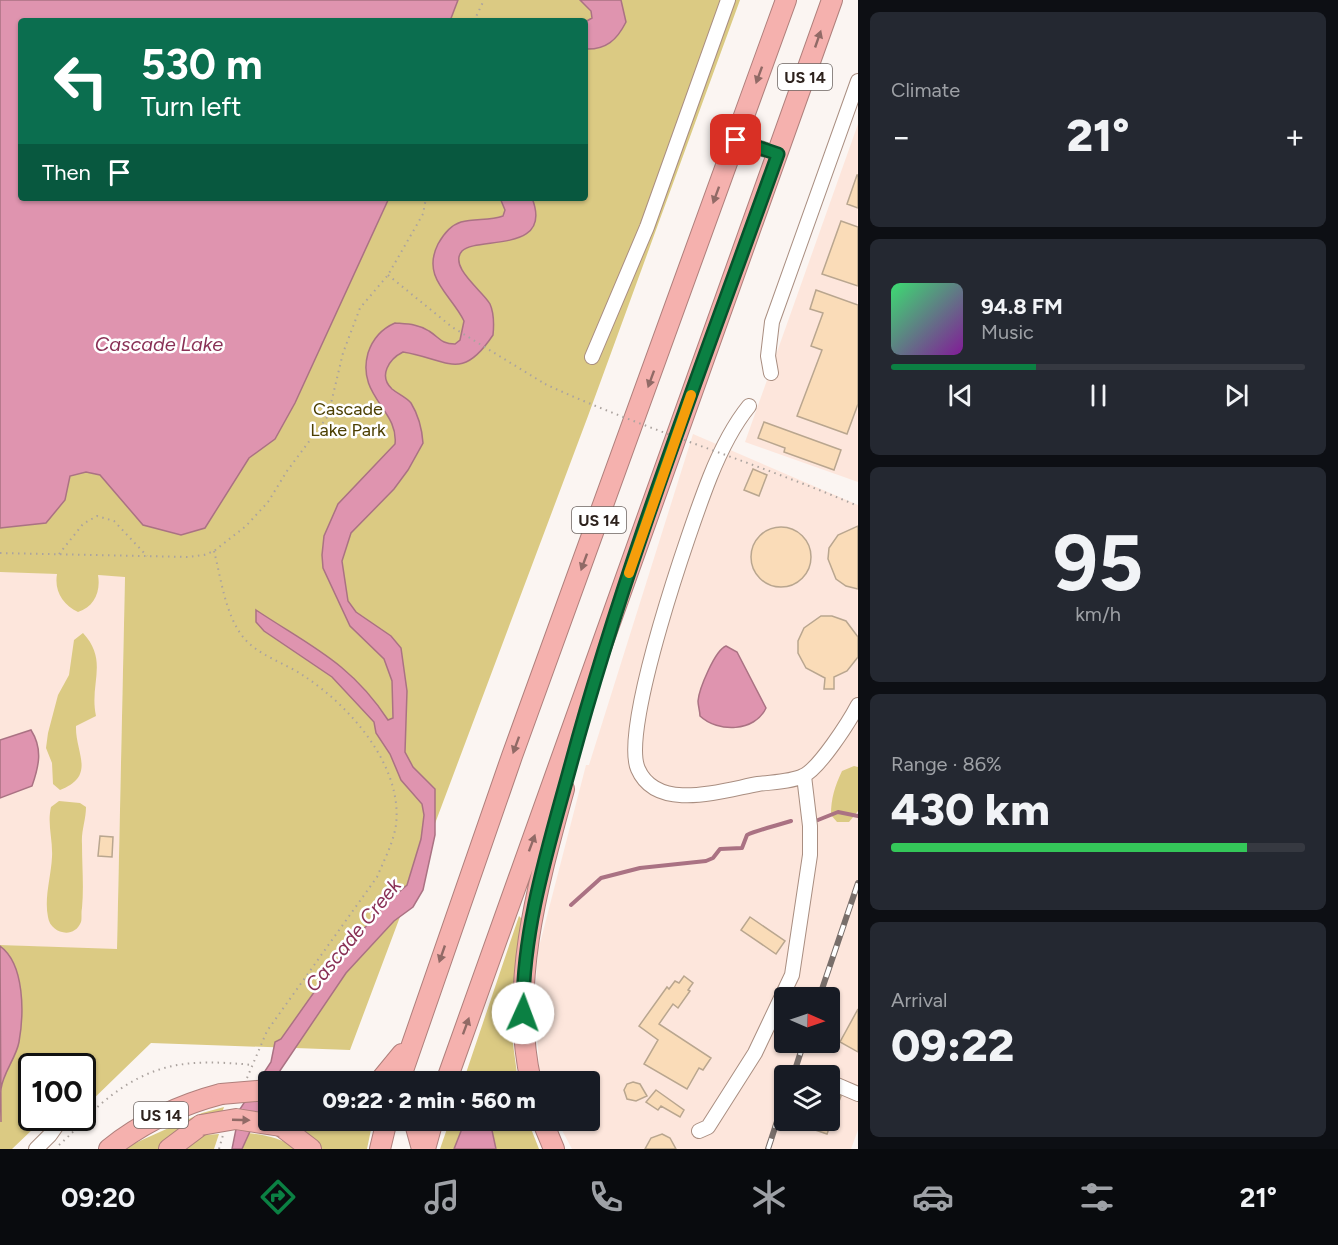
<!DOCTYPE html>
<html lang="en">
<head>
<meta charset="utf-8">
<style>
	:root { --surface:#171b24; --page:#242831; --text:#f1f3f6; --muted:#9ea1a6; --line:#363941; --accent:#0b8043 }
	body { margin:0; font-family:Figtree,sans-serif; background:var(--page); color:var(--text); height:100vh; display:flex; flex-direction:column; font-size:22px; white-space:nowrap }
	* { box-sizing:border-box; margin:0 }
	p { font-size:20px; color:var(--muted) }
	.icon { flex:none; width:33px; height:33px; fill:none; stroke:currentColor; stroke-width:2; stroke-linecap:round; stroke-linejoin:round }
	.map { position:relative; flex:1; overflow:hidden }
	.side { display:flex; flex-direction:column; gap:12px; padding:12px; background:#0d0f14; width:480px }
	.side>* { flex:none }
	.guide { position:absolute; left:18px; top:18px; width:570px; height:183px; border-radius:6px; box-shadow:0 2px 4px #0004; background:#0b6e4f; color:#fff; overflow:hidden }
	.needle { width:39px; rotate:92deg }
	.controls { position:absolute; left:774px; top:987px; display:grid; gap:12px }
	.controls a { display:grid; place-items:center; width:66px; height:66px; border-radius:6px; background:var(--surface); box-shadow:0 2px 4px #0004; font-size:30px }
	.speed { position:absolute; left:18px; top:1053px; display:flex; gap:12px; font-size:30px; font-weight:700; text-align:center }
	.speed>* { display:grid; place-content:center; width:78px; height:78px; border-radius:50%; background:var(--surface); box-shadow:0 2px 4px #0004; line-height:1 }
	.speed .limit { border:3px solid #111; border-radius:9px; background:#fff; color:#111 }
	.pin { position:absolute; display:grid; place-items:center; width:51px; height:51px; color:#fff; margin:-26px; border-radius:12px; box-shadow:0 3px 9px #0006 }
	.me { position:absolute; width:66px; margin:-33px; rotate:2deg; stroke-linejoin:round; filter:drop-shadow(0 0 4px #0008) }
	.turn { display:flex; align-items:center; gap:21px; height:126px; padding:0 24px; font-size:27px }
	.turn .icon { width:78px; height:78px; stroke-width:2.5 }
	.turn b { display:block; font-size:42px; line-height:51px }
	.then { display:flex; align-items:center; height:57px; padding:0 24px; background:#0003; gap:12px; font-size:22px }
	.big { font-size:45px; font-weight:800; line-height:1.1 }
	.side .tile { flex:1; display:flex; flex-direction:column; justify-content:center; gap:9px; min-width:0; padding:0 21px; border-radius:9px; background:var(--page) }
	.side .dial { align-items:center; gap:0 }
	.dial b { font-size:78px; line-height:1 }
	.song { display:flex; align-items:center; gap:18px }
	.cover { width:72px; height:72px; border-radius:9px; background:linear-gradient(135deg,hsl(140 70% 55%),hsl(290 70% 35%)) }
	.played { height:6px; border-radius:3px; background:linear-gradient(90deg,var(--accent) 35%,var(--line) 35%) }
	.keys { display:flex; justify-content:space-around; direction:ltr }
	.heat { display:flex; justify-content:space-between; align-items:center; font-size:33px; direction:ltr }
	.charge { height:9px; border-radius:4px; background:linear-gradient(90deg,#34c759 86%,var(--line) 0) }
	.trip { position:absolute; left:258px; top:1071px; width:342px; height:60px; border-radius:6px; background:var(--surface); box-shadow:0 2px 4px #0004; font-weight:800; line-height:60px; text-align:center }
	.tab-bar { display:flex; height:96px; justify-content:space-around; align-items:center; background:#090b0e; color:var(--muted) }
	.tab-bar .icon { width:42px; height:42px }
	.tab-bar .current { color:var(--accent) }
	.tab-bar b { font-size:27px; color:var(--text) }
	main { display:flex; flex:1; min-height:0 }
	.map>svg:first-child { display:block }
</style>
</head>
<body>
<main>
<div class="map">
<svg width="858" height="1149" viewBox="0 0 858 1149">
	<rect width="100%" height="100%" fill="#fbf5f2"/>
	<path fill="#fde6dc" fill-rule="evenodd" d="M858,124V482L745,442Z
		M693,434L858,505V1130L851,1149H572L557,1121L590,1120V1082L540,1080L535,999L538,951L586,765H589ZM784,998H830V1042H784ZM784,1076H830V1120H784Z
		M0,565L39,573L125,576L117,950L0,945Z"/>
	<path fill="#dbca83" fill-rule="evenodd" d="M0,0H740L588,416L350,1050L151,1043L86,1106L83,1099L82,1066H32V1118H40L34,1128L12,1149H0V945L117,949L125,577L98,575C101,592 94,607 78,612C63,605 54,591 57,574L0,572ZM21,21H585V198H21Z
		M83,633C109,661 89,684 96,716L76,726C75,753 97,776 60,790L53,784L52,763L46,748L48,733L58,695L69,675L74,640Z
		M854,766L858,767V811L849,822H837L831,815C831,798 835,786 842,771Z
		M59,801L80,803L86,807C86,820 81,831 82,844C82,866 84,886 82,908C81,912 82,919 81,922C74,940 50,933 48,917C44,898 51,877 52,857C53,840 47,824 51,807Z
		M519,916L525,922L515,968L510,1022L518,1081L463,1082Z
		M224,1107L222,1113C198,1120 174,1129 159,1149H122L202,1113Z
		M373,1120L367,1149H322L285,1121Z
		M450,1120L528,1121L539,1149H440Z
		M248,1133C267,1135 281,1138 297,1149H242Z
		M219,1134L214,1149H181L205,1135Z"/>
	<path fill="#df94af" stroke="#aa7283" stroke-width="1.5" d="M0,0H458L450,21H21V198H389L295,403L275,439L249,458L205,528L181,535L143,525L100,475L86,472L70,476L65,500L46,523L0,528Z
		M580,0H621L626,22C617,40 606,50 585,49V22L592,18L591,11Z
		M500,198H532C554,254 477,236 462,251C448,267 483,291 490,304C494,313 494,325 493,335C461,383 448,359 403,352C389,359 378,376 392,389C398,394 406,397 411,403C419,416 422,429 423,443L408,470L394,489L351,533L342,561L348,601L356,612L391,636L401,648L407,691L405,752L413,767L435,789V835L423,890L413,907L394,921L346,973L273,1081L268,1082V1092L242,1149H232L240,1109L271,1062L275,1042L281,1039L334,964L385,904L407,885L421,839L424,815L422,804L401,780L390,754L376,733L374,722L332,677L264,631L256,622V610C310,646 351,663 388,720L393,718L392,681L384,659L350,626L323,568L322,555L324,536L338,504L395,444C399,410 356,396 368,353C373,338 381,329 395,323C407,324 419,324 429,331C440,338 441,344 455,344L460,340L464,321C451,294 421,278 438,244C443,235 451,225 461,222C475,218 489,221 503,216L505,210Z
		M726,646L737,652L766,708C755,732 718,733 700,716C700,711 698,706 698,701C699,689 715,650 726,646Z
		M31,730C43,749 39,766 32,786L0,798V740Z
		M0,946C25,964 24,1014 19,1042C16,1058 3,1073 1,1089C0,1100 1,1112 1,1122Z
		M465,1121H490L496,1149H454Z"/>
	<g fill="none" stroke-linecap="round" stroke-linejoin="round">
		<path stroke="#aa7283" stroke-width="4" d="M818,820L838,812L858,816
			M571,905L601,878L640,868L706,861L713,858L720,849L742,848L747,835C757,830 779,825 791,821"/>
	</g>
	<path fill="#fadcb8" stroke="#b9a68f" stroke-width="1.5" d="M857,175H858V208L847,204Z
		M841,221L858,227V286L822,274Z
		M816,290L858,305V404L847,434L797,416L822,350L811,346L823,313L810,309Z
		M764,422L841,450L834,470L784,452L785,448L758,438Z
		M753,469L767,475L759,496L744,490Z
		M858,526V589L846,586L836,579L828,559L829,548L838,535Z
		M751 557a30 30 0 1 1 60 0a30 30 0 1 1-60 0Z
		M821,616H832L846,621L858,637V657L847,671L834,677V689H824L825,678L806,668L798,653V641L804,628Z
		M100,836L113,837L112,857L98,856Z
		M750,917L785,941L776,954L741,930Z
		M684,976L693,983L688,990L690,991L678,1008L673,1004L659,1024L711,1058L703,1070L699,1068L687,1089L644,1064L658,1040L639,1026L667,987L669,989L675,981L679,983Z
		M858,1009V1052L840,1042Z
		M633,1082L640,1084L647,1096L636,1101L627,1099L624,1090L627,1084Z
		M656,1090L684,1110L680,1117L661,1106L658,1110L646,1102Z
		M830,1092L841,1096L827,1134L792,1122L830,1120Z
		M662,1134L670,1138L676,1149H645L651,1138Z"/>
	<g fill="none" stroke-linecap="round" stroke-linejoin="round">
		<g stroke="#a98e81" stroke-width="16">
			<path id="minor" d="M736,140L778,154
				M592,357L647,227L728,0
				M771,373L768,356L772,322L858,81
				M749,406C732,427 720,452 710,477C691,525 620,729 638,769C657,813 724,790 758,784C772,782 791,782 803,776C819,769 849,722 858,705
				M811,1075L812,1076
				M830,1082L858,1094
				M699,1131L708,1127L755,1053L792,975L810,855V826L804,776
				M36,1149L50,1135L62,1118"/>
		</g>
		<g stroke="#af7f7b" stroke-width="22">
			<path id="highway" d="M379,1082L402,1054
				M399,1082L512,756L786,0
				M446,1082L832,0
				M531,1082C509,984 538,884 564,789
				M414,1120L422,1149
				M542,1120L554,1149
				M281,1126L311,1149
				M109,1149C143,1122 179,1105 221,1094
				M169,1149L201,1125
				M380,1149L387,1120
				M425,1149L433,1120"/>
		</g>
		<path stroke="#aba39f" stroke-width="2" stroke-dasharray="1.5 4.5" stroke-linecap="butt" d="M474,21L484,0
			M388,275L452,327L545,384
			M214,551C221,578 225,614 243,637C257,655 285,663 304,676C350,706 403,766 396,825C393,844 384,860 377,877L267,1031L247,1078
			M0,553L188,557L204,555L214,551L246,526L268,502L287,471L328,416L343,353L360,308L388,275L423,214L426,198
			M59,554L83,524L97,516L114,521L147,556
			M82,1112L97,1106
			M59,1145C74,1132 87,1116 102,1103C152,1061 190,1059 253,1065
			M219,1149L223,1135"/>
		<use href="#minor" stroke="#fff" stroke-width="14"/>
		<use href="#highway" stroke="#f5b1ae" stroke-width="20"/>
		<g stroke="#786e6a" stroke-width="6">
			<path id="rail" d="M819,998L858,883
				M793,1076L804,1042
				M768,1149L784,1100"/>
		</g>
		<use href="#rail" stroke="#fff" stroke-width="4" stroke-dasharray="11" stroke-linecap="butt"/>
		<g stroke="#af7f7b" stroke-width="22" stroke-linecap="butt">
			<path id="highway-bridge" d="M221,1094L268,1090
				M201,1125L236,1119L281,1126"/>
		</g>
		<path stroke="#aba39f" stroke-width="2" stroke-dasharray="1.5 4.5" stroke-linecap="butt" d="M545,384C647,431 755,462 858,506"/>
		<use href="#highway-bridge" stroke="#f5b1ae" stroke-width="20"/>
	</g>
	<defs><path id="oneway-solid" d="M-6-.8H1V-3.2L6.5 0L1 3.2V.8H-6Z" transform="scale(1.5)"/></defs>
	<g fill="#916a66">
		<use href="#oneway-solid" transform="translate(818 39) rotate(-71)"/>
		<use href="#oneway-solid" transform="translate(759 75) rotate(110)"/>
		<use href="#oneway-solid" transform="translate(716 195) rotate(110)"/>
		<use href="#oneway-solid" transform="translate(651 379) rotate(110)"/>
		<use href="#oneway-solid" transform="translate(584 562) rotate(110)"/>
		<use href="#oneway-solid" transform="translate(516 745) rotate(110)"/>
		<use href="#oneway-solid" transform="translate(532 843) rotate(-70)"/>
		<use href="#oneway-solid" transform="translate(442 954) rotate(109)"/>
		<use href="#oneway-solid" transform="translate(466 1026) rotate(-70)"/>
		<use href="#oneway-solid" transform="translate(241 1120) rotate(2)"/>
	</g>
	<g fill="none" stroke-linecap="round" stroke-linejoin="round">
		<g stroke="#07532c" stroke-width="15">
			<path id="route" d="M523,1013C522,929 549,845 571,764C627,557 706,356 778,154L736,140"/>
		</g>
		<use href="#route" stroke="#0b8043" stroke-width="10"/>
		<path stroke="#f59e0b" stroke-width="10" d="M629,573L691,395"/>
	</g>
	<g text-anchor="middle" stroke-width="5" stroke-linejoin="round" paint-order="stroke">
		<g fill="#fff" stroke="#6c6461" stroke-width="1.5">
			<rect x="778" y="64" width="54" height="26" rx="4.5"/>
			<rect x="572" y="507" width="54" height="26" rx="4.5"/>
			<rect x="134" y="1102" width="54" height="26" rx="4.5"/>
		</g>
		<g font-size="16" font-weight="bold" fill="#2d221d">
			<text x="805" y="83">US 14</text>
			<text x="599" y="526">US 14</text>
			<text x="161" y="1121">US 14</text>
		</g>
		<g font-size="18" fill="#4d4003" stroke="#fff">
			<text x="348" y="415">Cascade<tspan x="348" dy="21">Lake Park</tspan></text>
		</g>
		<g font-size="20" font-style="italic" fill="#893156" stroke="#fff">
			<text x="159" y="351">Cascade Lake</text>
			<text transform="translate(353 935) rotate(-51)" y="7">Cascade Creek</text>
		</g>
	</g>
</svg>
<div class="controls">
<a><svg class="needle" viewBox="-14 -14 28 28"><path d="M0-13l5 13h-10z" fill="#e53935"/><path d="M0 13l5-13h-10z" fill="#9ea1a6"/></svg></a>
<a><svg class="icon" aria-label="layers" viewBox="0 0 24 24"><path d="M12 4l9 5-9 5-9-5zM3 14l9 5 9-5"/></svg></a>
</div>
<div class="speed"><div class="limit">100</div></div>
<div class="pin" style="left:736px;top:140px;background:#d93025"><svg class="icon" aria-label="arrive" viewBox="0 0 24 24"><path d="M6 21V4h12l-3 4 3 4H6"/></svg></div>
<svg class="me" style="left:523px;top:1013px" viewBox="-20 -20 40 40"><circle r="19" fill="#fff"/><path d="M0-13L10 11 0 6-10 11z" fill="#0b8043"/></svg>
<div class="trip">09:22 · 2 min · 560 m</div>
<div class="guide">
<div class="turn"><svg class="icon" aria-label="left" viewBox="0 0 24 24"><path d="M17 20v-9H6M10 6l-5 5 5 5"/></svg><div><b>530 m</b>Turn left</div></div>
<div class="then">Then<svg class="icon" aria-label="arrive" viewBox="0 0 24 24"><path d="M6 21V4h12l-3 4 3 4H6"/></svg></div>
</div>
</div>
<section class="side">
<div class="tile"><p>Climate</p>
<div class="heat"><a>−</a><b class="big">21°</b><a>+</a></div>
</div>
<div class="tile">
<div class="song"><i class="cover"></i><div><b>94.8 FM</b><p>Music</p></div></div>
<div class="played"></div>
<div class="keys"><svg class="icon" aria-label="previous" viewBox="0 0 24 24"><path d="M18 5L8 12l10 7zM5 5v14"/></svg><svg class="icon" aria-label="pause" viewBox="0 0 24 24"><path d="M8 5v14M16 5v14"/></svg><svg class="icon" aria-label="next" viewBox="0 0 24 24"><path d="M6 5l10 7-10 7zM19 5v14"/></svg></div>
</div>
<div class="tile dial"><b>95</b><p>km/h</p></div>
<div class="tile"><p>Range · 86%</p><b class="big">430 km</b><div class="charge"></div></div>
<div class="tile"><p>Arrival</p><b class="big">09:22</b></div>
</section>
</main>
<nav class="tab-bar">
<b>09:20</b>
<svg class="icon current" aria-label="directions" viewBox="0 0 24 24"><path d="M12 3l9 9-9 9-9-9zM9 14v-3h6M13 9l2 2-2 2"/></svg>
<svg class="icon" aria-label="music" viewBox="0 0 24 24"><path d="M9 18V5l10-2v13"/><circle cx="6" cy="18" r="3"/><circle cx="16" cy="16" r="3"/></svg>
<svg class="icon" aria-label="phone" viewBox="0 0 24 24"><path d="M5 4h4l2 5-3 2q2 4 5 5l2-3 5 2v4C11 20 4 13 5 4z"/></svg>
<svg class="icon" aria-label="climate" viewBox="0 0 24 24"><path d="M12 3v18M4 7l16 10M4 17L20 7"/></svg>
<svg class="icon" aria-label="car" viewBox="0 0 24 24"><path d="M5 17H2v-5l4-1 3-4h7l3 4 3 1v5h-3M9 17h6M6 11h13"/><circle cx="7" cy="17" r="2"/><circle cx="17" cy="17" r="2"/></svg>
<svg class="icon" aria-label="filters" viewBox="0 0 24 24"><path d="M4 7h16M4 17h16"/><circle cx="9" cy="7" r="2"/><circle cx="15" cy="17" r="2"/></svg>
<b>21°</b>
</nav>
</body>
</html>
